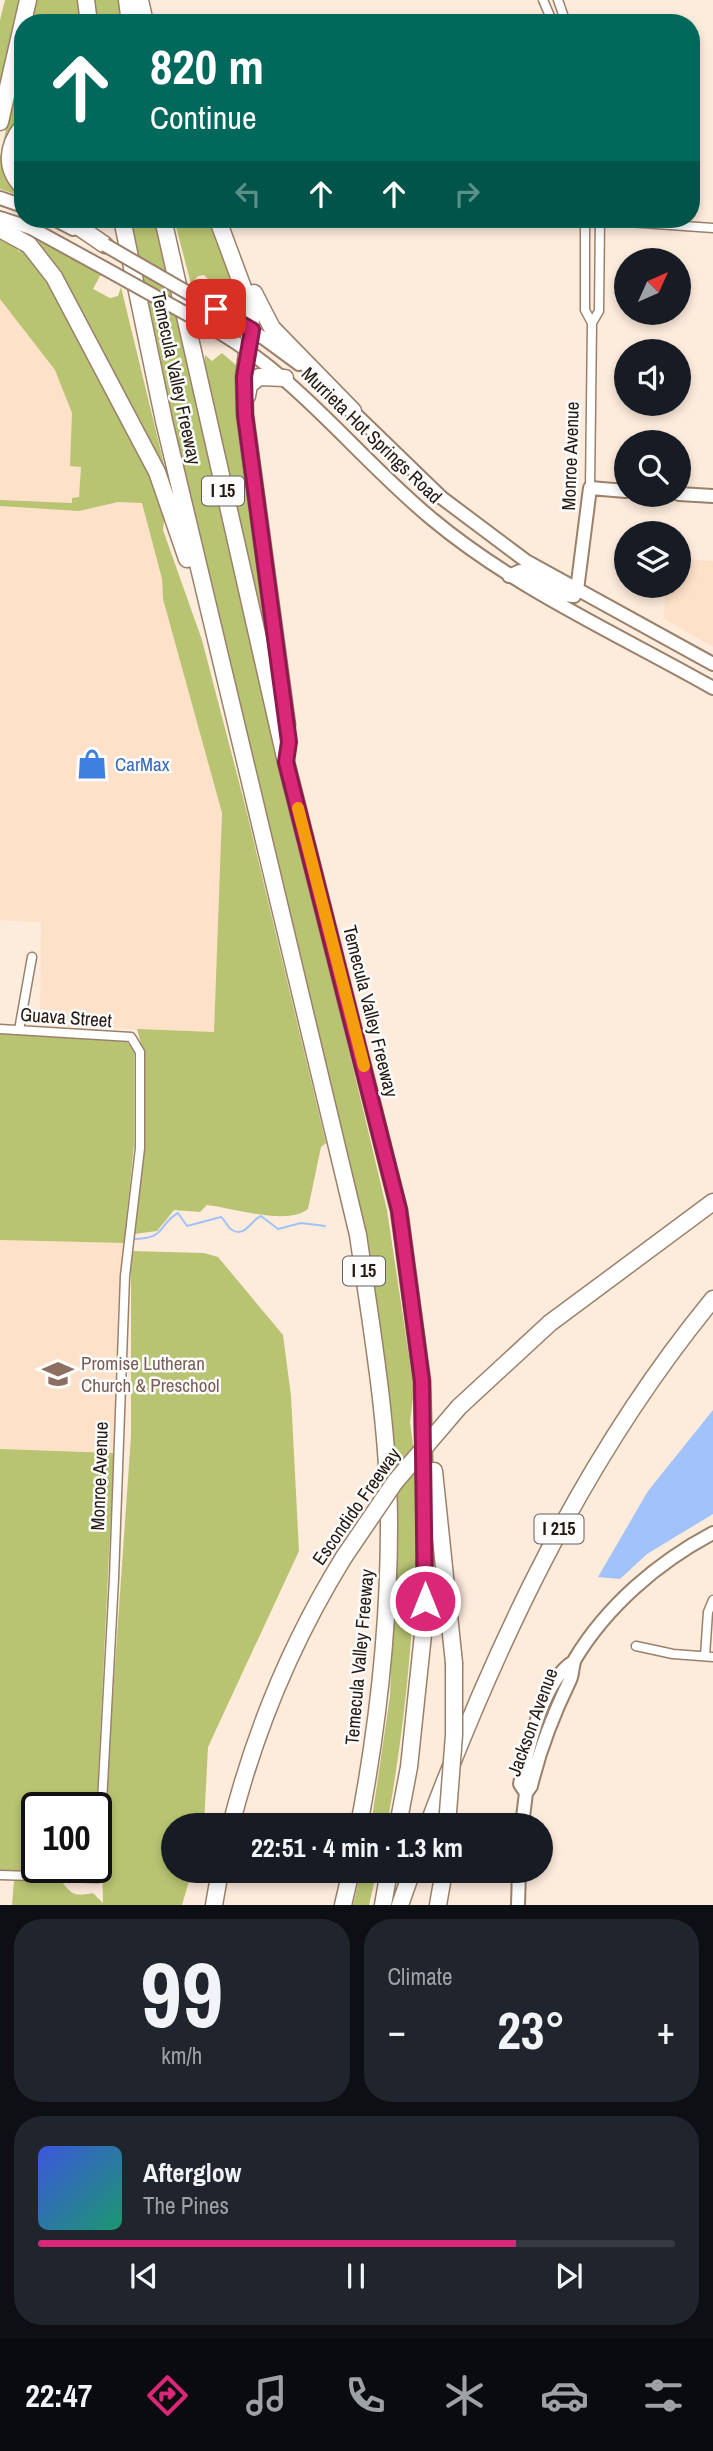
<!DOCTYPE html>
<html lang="en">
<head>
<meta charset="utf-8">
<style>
	:root { --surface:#171b24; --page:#20242c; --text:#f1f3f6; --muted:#9ea1a6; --line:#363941; --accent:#db2777 }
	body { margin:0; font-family:"Archivo Narrow",sans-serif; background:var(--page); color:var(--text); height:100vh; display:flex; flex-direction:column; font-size:26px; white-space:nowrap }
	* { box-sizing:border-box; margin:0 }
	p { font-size:23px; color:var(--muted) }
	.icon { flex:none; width:38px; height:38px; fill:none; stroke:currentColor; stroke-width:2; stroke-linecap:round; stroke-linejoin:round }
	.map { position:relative; height:1905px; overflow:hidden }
	.drawer { display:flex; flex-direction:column; gap:14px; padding:14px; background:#0d0f14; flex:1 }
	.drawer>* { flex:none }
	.guide { position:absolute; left:14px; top:14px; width:686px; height:214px; border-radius:28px; box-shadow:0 4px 10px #0003; background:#00695c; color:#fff; overflow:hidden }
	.needle { width:46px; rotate:45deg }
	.buttons { position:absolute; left:614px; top:248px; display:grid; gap:14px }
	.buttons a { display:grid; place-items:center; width:77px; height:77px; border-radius:50%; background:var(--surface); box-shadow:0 4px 10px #0003; font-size:35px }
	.speed { position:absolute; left:21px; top:1792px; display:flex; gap:14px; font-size:35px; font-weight:700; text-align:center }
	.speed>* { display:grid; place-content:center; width:91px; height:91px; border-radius:50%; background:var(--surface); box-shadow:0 4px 10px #0003; line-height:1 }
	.speed .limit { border:4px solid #111; border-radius:10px; background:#fff; color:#111 }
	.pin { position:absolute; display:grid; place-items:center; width:60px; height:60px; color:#fff; margin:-30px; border-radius:14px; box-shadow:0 4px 10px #0006 }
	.me { position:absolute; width:77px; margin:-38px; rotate:0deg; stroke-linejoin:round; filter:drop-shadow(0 0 5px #0008) }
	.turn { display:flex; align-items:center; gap:24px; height:147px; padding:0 21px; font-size:32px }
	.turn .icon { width:91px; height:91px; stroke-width:2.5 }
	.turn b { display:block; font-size:49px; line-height:60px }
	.lanes { display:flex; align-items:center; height:66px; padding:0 21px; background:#0003; justify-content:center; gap:35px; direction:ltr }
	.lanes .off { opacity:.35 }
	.big { font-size:52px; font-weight:800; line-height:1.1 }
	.drawer .widget { flex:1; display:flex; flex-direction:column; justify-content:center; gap:10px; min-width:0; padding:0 24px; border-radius:28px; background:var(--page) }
	.drawer .dial { align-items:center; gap:0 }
	.dial b { font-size:91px; line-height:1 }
	.song { display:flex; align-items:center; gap:21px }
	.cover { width:84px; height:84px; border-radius:10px; background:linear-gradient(135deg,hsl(230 70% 55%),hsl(160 70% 35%)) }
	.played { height:7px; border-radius:4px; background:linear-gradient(90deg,var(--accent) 75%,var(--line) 75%) }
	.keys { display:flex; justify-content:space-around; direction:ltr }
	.heat { display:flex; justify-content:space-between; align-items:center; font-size:38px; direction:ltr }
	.drawer .tiles { flex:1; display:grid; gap:14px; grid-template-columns:1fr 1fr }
	.widget:last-child { grid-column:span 2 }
	.trip { position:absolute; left:161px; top:1813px; width:392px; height:70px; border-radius:35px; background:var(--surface); box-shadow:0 4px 10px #0003; font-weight:800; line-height:70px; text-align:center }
	.menu { display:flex; height:112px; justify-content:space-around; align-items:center; background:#090b0e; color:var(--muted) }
	.menu .icon { width:49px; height:49px }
	.menu .on { color:var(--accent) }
	.menu b { font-size:32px; color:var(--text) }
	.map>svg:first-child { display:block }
</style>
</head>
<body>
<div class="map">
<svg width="713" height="1905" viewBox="0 0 713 1905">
	<rect width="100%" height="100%" fill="#fdebdc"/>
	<path fill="#fde1c9" d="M0,280L84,401L79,510L118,502H142L162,579L163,599L222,813L214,1032L40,1026L41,922L0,920Z
		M679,559L713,561V647L664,619L665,586H679Z
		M0,1240L124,1243L118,1300L114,1453L0,1449Z"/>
	<path fill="#b8c472" d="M5,0H19L0,84V20Z
		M33,0H77L80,23H28Z
		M92,0H120L123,23H95Z
		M23,50V121L10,137L21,196L0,189V157Z
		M128,219H155L216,493L387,1210L414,1390L410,1422L414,1453L396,1478L392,1413L387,1410L385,1385Z
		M174,219H210L245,308L240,312L213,297L216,288L204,275L198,276L191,284Z
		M0,236L15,245L19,252L22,249L42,274L149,470L165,511L163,530L202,640L246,809L326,1143L321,1147L308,1209C288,1226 234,1208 207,1205L200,1212L174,1210L157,1231L134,1234L139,1201L145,1059L137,1029L214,1032L222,813L163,599L162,579L142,503L118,502L79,511L0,506V500L72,503V498L79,497L81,467L70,466L72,413L55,370L0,299Z
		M30,241L40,242L101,274L93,289L110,298L118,296L121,287L170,489Z
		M222,353L236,365L268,644L204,373L205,355L212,361Z
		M0,1033L120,1040L127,1042L134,1051V1145L124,1243L0,1240Z
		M131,1251L204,1253L218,1257L283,1335L291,1396L299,1551L208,1747L204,1825H173V1871H192L182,1905H12L14,1880L61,1881C73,1896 75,1896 93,1893L103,1903L102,1852L131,1436Z
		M0,1449L114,1453L96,1819V1808H37V1867H92L86,1872L0,1870Z
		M415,1459C419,1582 409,1704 387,1825H371L390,1696L398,1481Z
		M361,1871H377L369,1905H353Z"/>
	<path fill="#a1c2fa" d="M713,1410V1514L647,1554L620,1579L598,1577L648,1491Z"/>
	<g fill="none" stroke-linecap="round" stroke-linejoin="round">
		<path stroke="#a1c2fa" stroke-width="2" d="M133,1239C167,1239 158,1224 178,1213L187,1226L221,1217C226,1221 227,1227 232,1230C245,1238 251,1220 261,1216L278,1229L301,1223L325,1226"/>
		<g stroke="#9b816a" stroke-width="11">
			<path id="street" d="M543,0L553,23
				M558,0L566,23
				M585,219L713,228
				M585,219V310L592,323
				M590,488L592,323L599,311L600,219
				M0,1029L131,1037L140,1052V1148L125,1276L114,1578L98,1878L0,1875
				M19,1030L32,957
				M636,1646L673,1654L713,1657
				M705,1656L708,1612L713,1600"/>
		</g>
		<g stroke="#9b816a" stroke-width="16">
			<path id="secondary" d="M679,494L713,496
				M577,590L590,488L626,491
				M526,1793L520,1784C528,1750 542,1681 573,1662
				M522,1825L526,1793L531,1786C540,1748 553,1715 570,1680C573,1673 572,1666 575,1659C607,1606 658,1562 713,1533
				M518,1905L519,1871"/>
		</g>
		<g stroke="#9b816a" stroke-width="16">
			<path id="primary" d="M0,198L23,206
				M0,218L31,228L104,268
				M54,219L73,229
				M216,309L265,339L299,364
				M212,328C298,376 356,456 432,519C516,589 618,634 713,688
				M347,406L442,498L526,561L713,664
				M509,576L520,571L563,595L574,596L577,590"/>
		</g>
		<g stroke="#9b816a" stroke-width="19">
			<path id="highway" d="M86,0L89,23
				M127,0L130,23
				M140,0L145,23
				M0,122L28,0
				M23,126C7,146 4,168 23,187
				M67,219L105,245
				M122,219L164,421L358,1235C372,1331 389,1428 389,1525C389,1626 378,1726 359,1825
				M163,219L286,762L399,1210L422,1381L425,1503L424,1625L409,1767L398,1825
				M219,223L252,312L244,377L245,415L287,725
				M0,229L29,245L54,277L157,472L187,559
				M254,293L272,328L353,411
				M247,396L249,385L259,377L285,378
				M459,1407L550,1323L713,1202
				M434,1471L454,1663
				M231,1825C255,1730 292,1641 344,1557
				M428,1825C499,1637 585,1455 713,1299
				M214,1905L220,1871
				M343,1905L351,1871
				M383,1905L389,1871
				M400,1905L412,1871
				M438,1905L444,1871"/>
		</g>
		<use href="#street" stroke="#fff" stroke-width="8"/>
		<use href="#secondary" stroke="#fff" stroke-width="12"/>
		<use href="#primary" stroke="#fff" stroke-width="12"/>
		<use href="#highway" stroke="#fff" stroke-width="16"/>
		<g stroke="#9b816a" stroke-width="16" stroke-linecap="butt">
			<path id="primary-bridge" d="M105,245L216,309
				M104,268L212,328"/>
		</g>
		<g stroke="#9b816a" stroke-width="19" stroke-linecap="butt">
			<path id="highway-bridge" d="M344,1557L395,1482L459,1407
				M447,1825L454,1735V1663"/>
		</g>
		<use href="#primary-bridge" stroke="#fff" stroke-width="12"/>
		<use href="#highway-bridge" stroke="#fff" stroke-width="16"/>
	</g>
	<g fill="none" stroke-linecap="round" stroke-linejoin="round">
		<g stroke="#8e194d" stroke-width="18">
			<path id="route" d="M216,309L252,330L244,377L245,415L289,742L286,762L399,1210L422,1381L425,1601"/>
		</g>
		<use href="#route" stroke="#db2777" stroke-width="12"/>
		<path stroke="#f59e0b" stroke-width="12" d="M298,808L364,1066"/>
	</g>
	<defs>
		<g id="shop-bare" transform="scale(2.415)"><path d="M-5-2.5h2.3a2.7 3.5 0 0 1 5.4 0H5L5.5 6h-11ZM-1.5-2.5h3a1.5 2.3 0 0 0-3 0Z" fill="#3f7fe0" stroke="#fcfcfc" stroke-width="2.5" paint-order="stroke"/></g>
		<g id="school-bare" transform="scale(2.415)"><path d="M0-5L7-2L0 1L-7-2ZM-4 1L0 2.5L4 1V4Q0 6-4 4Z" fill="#8d6e63" stroke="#fcfcfc" stroke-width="2.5" paint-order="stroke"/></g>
	</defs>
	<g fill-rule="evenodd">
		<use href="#shop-bare" x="92" y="764"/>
		<use href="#school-bare" x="58" y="1374"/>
	</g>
	<g text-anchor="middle" stroke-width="5" stroke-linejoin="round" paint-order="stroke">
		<g fill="#fcfcfc" stroke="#655e58" stroke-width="2">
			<rect x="202" y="476.5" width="42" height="29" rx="5"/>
			<rect x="343" y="1256.5" width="42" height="29" rx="5"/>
			<rect x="534.5" y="1514.5" width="49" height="29" rx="5"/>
		</g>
		<g font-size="18" font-weight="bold" fill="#241a11">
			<text x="223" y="497">I 15</text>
			<text x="364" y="1277">I 15</text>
			<text x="559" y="1535">I 215</text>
		</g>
		<g font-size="19" fill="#241a11" stroke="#fcfcfc">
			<text transform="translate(177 378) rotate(78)" y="7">Temecula Valley Freeway</text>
			<text transform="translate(372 435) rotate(44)" y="7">Murrieta Hot Springs Road</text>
			<text transform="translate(570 456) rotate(-88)" y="7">Monroe Avenue</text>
			<text transform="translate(371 1011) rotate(76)" y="7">Temecula Valley Freeway</text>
			<text transform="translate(66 1017) rotate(4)" y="7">Guava Street</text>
			<text transform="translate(99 1476) rotate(-88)" y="7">Monroe Avenue</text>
			<text transform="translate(356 1506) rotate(-55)" y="7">Escondido Freeway</text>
			<text transform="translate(359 1657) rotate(-85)" y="7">Temecula Valley Freeway</text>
			<text transform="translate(532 1722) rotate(-70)" y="7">Jackson Avenue</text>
		</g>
		<g font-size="19" fill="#366cbe" stroke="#fcfcfc" text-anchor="start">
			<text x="115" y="771">CarMax</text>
		</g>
		<g font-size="19" fill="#785e54" stroke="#fcfcfc" text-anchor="start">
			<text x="81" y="1370">Promise Lutheran<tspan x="81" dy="22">Church &amp; Preschool</tspan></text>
		</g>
	</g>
</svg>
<div class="buttons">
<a><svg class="needle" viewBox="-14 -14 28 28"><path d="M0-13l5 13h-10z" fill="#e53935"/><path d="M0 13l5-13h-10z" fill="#9ea1a6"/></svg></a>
<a><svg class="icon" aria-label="sound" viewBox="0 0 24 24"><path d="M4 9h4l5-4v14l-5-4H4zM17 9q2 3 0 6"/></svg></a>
<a><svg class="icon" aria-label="search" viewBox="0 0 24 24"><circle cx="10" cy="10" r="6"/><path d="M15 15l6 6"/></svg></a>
<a><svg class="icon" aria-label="layers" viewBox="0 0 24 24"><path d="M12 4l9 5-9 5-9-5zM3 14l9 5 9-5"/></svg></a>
</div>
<div class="speed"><div class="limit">100</div></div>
<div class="pin" style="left:216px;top:309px;background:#d93025"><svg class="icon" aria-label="arrive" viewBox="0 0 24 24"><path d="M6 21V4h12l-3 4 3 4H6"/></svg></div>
<svg class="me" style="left:425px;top:1601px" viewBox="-20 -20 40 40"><circle r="17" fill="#db2777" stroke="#fff" stroke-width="3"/><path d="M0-11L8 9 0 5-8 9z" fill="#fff"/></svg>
<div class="trip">22:51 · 4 min · 1.3 km</div>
<div class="guide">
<div class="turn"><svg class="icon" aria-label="ahead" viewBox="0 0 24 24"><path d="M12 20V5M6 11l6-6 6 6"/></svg><div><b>820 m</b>Continue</div></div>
<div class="lanes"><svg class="icon off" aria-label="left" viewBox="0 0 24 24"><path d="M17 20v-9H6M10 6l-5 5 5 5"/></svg><svg class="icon" aria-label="ahead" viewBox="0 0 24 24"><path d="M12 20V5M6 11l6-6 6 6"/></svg><svg class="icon" aria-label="ahead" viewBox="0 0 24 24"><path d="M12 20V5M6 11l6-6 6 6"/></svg><svg class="icon off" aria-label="right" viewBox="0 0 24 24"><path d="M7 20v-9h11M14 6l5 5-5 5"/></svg></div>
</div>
</div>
<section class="drawer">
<div class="tiles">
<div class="widget dial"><b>99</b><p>km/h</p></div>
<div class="widget"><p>Climate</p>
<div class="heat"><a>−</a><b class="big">23°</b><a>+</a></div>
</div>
<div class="widget">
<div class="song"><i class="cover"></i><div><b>Afterglow</b><p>The Pines</p></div></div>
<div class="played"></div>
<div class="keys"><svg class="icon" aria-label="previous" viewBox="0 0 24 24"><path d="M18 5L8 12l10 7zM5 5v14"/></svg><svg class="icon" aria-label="pause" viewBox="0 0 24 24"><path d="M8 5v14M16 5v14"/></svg><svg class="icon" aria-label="next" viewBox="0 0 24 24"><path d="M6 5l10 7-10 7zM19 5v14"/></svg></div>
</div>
</div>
</section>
<nav class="menu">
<b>22:47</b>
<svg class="icon on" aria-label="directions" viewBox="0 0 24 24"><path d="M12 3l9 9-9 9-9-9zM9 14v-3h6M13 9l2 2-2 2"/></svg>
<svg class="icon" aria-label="music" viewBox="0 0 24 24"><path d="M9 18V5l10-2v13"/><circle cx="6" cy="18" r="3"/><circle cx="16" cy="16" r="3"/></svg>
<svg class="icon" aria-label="phone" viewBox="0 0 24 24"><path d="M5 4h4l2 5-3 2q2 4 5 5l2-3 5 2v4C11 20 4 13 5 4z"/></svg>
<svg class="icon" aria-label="climate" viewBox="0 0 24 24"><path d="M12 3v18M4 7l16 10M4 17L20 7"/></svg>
<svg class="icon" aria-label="car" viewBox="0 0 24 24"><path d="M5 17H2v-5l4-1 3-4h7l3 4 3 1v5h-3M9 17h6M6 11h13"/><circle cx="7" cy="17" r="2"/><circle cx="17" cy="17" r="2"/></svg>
<svg class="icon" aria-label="filters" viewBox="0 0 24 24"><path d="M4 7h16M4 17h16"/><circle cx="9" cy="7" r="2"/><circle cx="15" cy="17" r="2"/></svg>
</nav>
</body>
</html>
